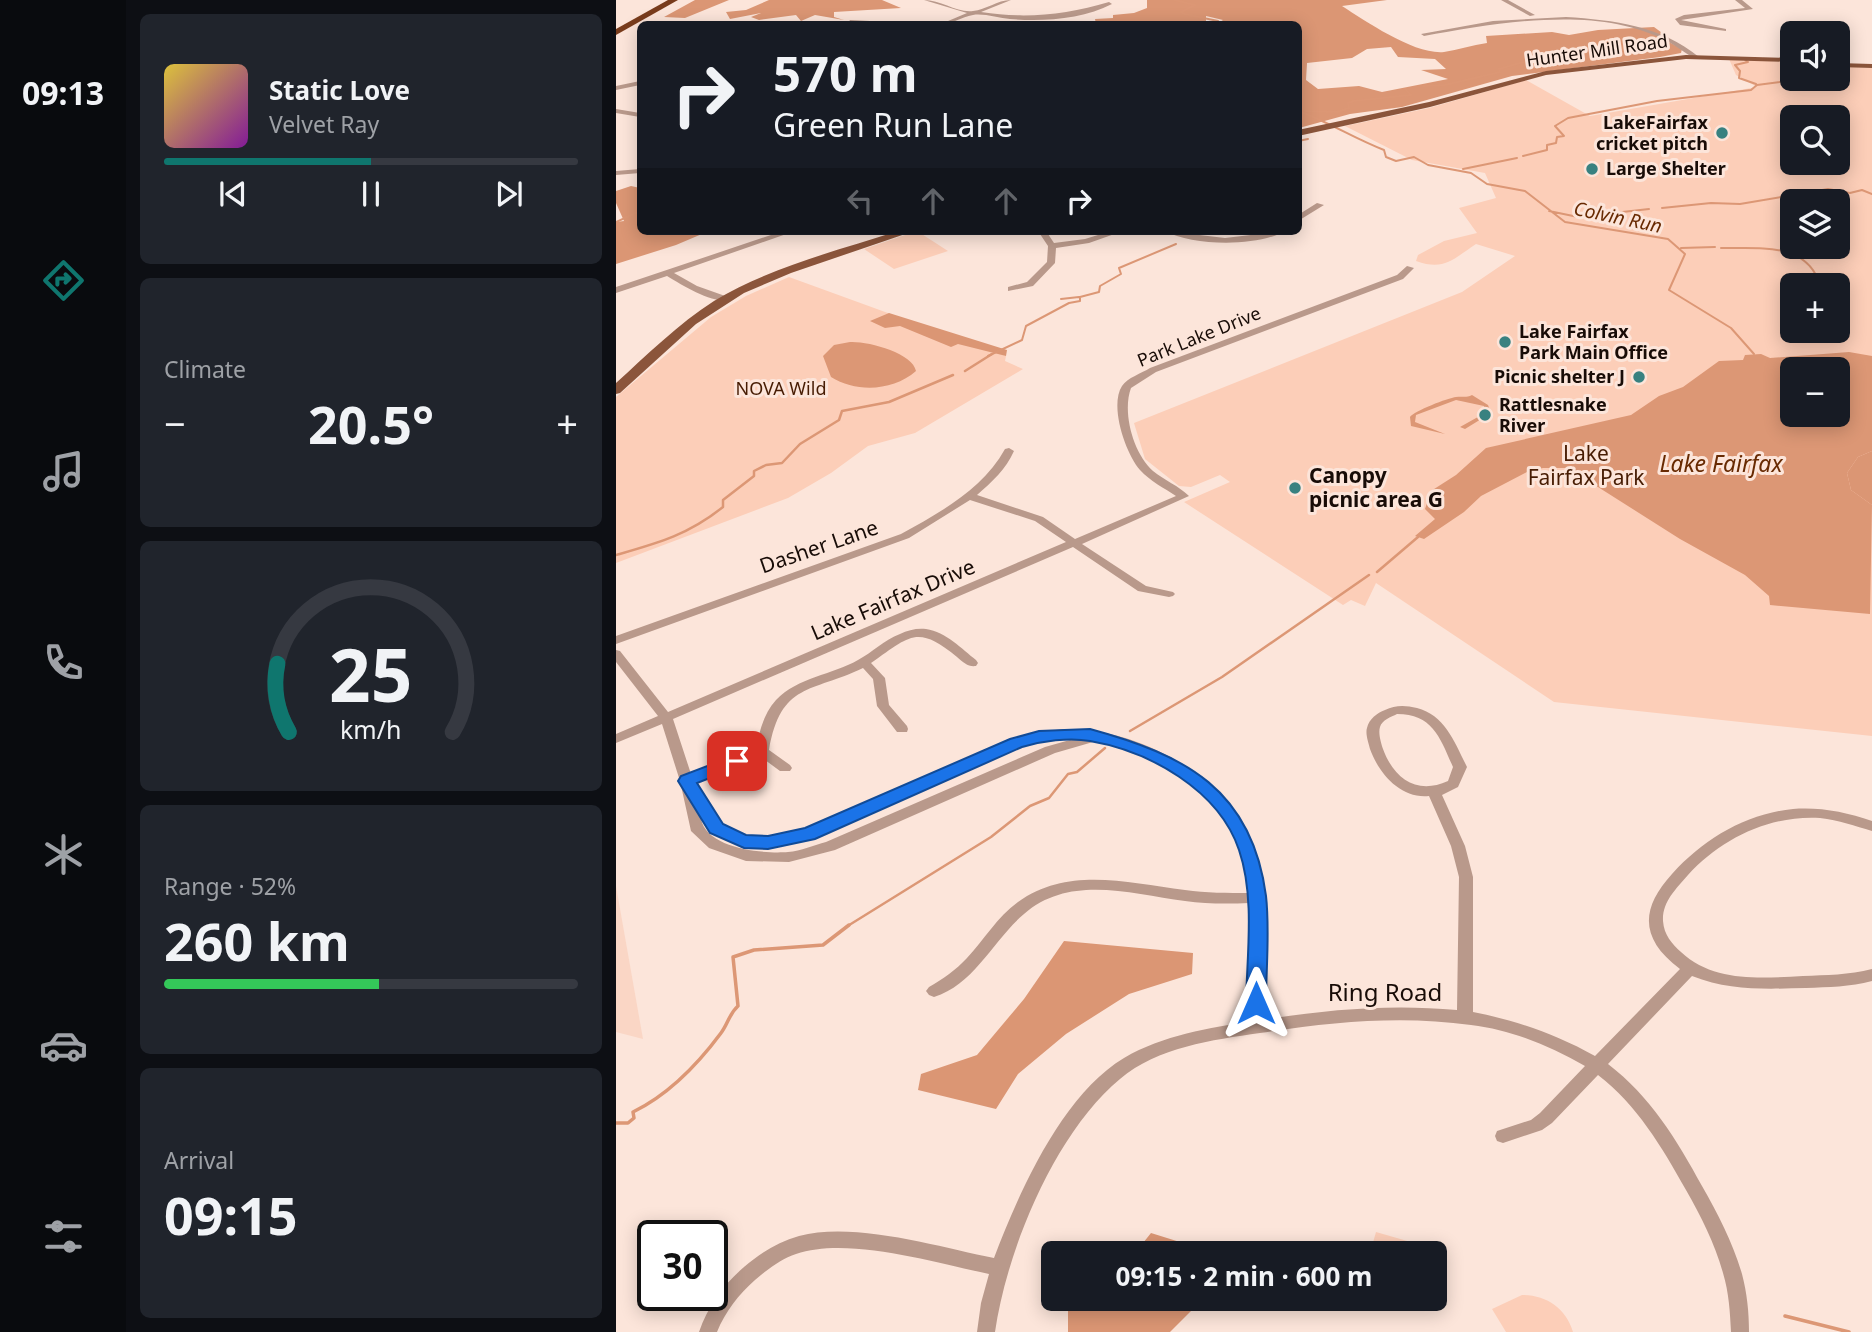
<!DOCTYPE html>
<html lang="en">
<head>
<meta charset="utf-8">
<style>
	:root { --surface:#171b24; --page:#20242c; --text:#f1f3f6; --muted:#9ea1a6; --line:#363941; --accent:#0f766e }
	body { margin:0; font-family:"Noto Sans",sans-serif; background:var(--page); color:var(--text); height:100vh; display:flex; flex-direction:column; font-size:26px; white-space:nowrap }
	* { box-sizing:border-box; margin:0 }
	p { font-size:23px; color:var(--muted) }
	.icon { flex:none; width:38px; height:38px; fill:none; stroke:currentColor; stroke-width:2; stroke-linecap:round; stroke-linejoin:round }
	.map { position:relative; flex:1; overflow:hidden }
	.sheet { display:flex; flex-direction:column; gap:14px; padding:14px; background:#0d0f14; width:490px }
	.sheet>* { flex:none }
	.top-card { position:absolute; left:21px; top:21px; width:665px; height:214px; border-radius:10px; box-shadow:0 4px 18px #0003; background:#171b24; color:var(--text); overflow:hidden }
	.tools { position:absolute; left:1164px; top:21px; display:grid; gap:14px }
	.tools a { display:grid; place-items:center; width:70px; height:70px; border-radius:10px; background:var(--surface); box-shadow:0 4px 18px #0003; font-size:35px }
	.speed { position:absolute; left:21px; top:1220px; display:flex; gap:14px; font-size:35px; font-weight:700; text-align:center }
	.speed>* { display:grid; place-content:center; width:91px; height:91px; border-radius:50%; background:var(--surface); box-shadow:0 4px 18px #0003; line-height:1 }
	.speed .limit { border:4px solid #111; border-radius:10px; background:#fff; color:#111 }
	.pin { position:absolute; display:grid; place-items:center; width:60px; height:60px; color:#fff; margin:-30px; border-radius:14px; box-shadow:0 4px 10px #0006 }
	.me { position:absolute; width:77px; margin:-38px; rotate:0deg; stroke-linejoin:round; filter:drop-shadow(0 0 5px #0008) }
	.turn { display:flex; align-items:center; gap:24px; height:147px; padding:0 21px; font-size:32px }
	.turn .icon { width:91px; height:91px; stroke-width:2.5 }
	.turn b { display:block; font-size:49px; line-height:60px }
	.lanes { display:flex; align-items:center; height:66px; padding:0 21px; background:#0003; justify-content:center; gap:35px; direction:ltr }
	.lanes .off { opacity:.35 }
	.big { font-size:52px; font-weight:700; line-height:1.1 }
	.sheet .widget { flex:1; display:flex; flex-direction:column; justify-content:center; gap:10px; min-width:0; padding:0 24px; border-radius:10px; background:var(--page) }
	.sheet .dial { align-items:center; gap:0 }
	.dial svg { height:182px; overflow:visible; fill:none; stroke:var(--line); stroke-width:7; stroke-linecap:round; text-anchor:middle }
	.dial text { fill:var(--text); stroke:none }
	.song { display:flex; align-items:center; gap:21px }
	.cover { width:84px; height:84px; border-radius:10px; background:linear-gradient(135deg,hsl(50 70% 55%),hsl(290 70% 35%)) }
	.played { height:7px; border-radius:4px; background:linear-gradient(90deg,var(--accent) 50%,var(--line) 50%) }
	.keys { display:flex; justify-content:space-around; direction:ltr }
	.heat { display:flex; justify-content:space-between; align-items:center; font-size:38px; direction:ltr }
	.charge { height:10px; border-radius:5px; background:linear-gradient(90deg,#34c759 52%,var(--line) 0) }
	.trip { position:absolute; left:425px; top:1241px; width:406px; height:70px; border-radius:10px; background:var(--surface); box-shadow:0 4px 18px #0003; font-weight:700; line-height:70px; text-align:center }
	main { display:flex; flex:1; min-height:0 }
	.dock { display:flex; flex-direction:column; width:126px; justify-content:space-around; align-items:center; background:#090b0e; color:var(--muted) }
	.dock .icon { width:49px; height:49px }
	.dock .selected { color:var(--accent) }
	.dock b { font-size:32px; color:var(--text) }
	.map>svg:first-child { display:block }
</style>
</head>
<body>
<main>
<nav class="dock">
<b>09:13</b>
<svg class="icon selected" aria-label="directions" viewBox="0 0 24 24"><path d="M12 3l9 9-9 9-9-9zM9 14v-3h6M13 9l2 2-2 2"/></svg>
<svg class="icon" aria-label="music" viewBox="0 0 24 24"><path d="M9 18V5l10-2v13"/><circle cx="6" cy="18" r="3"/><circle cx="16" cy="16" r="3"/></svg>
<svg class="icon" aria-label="phone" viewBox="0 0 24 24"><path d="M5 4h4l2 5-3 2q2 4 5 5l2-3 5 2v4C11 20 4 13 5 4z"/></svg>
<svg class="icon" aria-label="climate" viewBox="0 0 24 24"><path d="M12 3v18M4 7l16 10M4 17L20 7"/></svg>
<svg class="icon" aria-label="car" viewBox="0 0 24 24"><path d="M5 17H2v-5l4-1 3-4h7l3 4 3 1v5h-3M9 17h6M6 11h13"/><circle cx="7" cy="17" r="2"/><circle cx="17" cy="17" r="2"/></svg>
<svg class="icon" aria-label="filters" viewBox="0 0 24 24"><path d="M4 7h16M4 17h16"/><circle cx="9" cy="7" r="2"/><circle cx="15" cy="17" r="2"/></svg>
</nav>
<section class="sheet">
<div class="widget">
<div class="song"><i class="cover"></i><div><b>Static Love</b><p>Velvet Ray</p></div></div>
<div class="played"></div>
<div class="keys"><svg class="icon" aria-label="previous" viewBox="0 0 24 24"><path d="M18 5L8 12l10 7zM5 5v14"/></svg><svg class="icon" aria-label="pause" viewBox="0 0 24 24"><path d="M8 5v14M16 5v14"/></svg><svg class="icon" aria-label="next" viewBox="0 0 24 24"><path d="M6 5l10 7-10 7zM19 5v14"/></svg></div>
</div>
<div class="widget"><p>Climate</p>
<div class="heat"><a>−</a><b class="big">20.5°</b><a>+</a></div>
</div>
<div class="widget dial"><svg viewBox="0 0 100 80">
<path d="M14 69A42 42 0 1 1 86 69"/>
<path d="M14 69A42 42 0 0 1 9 39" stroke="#0f766e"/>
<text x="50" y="56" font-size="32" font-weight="700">25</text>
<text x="50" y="72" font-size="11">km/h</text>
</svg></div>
<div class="widget"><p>Range · 52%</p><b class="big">260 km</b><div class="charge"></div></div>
<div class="widget"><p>Arrival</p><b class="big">09:15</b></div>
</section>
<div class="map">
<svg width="1256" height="1332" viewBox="0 0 1256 1332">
	<rect width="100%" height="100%" fill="#fce5da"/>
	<path fill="#fad6c5" d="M0,886L27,1039L0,1032Z"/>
	<path fill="#fcceb8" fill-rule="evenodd" d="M1113,59L1176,62V79H1222V66L1256,68V736L938,702L760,583L749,606L735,600L727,605L568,502L614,482L604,475L575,487L563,486L529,459L518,423L846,292L899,256L860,244C836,260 828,271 800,261L802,255L828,241L861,233L843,208L880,198L869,173L796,160L729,126L813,108L910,80L974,116L1141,87L1120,75ZM1176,117H1222V163H1176ZM1176,201H1222V247H1176ZM1176,285H1222V331H1176ZM1176,369H1222V415H1176Z
		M301,231L332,251L278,269L248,249Z
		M173,277L390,356L389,361L407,369L299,433L252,446L215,473L172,498L0,563V397L95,317L130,296Z
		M760,1232L819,1249L818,1253H754Z
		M906,1295C930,1295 950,1308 957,1332H890L876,1309Z"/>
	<path fill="#db9674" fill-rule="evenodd" d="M79,0H113L69,18L48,17Z
		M153,0H266L285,8L218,12V17L228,20L199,15L185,21L180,15L143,20L135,17L145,13L114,19L110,12L130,10Z
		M531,0H771L726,6C751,22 799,55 828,52C842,50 856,45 871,43L870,36L936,32L953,35L982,30L1038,27L1053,38L1051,41L1066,49L1065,53L1044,57L896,76L786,107L734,114L683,128L682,24H601L607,20L590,16V21L582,24H480L479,19L497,18V15L518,13L531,8ZM775,47L782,57L819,59L830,69L805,70L832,79L766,92L743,86L702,89L690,80L691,63L736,58L751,49Z
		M15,186L24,188V231H93L60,245L0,264V222L8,221L0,203V191Z
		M273,313L391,350L390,356L342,344L335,347L284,326L269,328L254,321Z
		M1256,451V505L1235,490L1231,473L1242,457Z
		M448,941L577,953L576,974L513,994L450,1034L402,1074L380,1109L302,1090L305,1074L361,1055L408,999Z
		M535,1233L599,1253H519Z
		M452,1299L594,1298V1299L575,1311L554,1332H452Z"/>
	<path fill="#dc9775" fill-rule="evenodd" d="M234,342C252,341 297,353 300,371C277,391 241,393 215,377L207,356L218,345Z
		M1233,352L1256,356V451L1242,457L1231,473L1235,490L1256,505L1254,614L1154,605L1153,596L1129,575L1064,539L952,468H927L911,472L865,496L848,512L808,539L799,536L819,519L809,509L815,491L840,475L870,448L1015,415L1043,396L1067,387L1103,361L1127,360L1129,355L1145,354L1154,358ZM1176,369H1222V415H1176Z
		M856,395L872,405L875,413L849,429L844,427L869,413L868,406L840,400L800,415L799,422L829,434L795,426L794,417C798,411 832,398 840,397C847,396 850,398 856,395Z"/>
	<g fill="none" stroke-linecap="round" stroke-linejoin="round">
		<path stroke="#dc9775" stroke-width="2" d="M559,0L579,5L565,12L568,14L602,21L583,24
			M1128,59L1132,62L1119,65L1124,71L1123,78L1140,84
			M807,86L829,85L884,72L883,69L946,51L997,42
			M682,111C713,122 737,138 768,150L770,157L780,161L798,157L812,165L855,173L871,184L909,191L949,222L1052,239L1069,254L1053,290L1115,328L1138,354
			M689,111L722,112L733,108L732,103L738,101L795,95L789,89
			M682,141L692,139
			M907,156L931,150V145L940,143L941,137L948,136L939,126L952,118L1041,101L1135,90L1141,85L1186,79
			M847,169L901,158
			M1046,208L1095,203L1124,204L1212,189L1234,193L1246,190L1256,194
			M933,211L962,217L1033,209
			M0,222L24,211
			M586,233L592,231
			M1065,248L1099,247
			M1105,248C1142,249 1191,241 1204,285
			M445,299L463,297
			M372,356L406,340L410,326L453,303L464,301V297L483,292L484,286L505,274L503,268L560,244"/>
		<path stroke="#dc9775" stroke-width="2.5" d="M349,371L376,354
			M0,555C42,543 72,535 107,507V500L138,476V471L150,465L166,463L184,444L223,420L226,411L273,402L337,375
			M761,572L802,537
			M514,731L606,677L753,575
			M230,927L375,837L414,806L433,798L452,774L461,772L489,748"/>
		<path stroke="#dc9775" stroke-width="3.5" d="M0,1123H12L18,1118L17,1112C52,1095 82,1064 105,1033C112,1024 113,1014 122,1006L117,957L138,950L207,945L233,925
			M1169,1316L1233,1332"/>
		<path fill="#b9998b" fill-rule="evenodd" d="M308,0C325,0 341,13 357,11C370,10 381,0 395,0L365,12C409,19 450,15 493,2L496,4C467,19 427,22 394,19C383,18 367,13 357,15C345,17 337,24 325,24L351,13Z
			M885,0H892L919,15L914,16Z
			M1119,0H1126L1137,9L1065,20L1110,29V31L1064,25L1059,19L1068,15L1129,8Z
			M950,17C998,20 1045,26 1083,57L1078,58C1069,53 1060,46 1051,41C981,4 882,23 808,36L805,34L877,21Z
			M234,20L274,22L277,24L232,23Z
			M24,81V85L0,90V86Z
			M0,109L24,113V117L0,113Z
			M24,169V173L0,175V171Z
			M701,203L708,205L682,221V215Z
			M167,231H179L58,273L81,286L112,297V301C91,301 68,286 51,276L0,293V287Z
			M422,231H430L438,243L469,239L495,231H507L473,243L440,248L439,263L417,286L392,291V287L411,282L431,262L432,246Z
			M549,231L609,238L669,231C642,247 576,246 549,231Z
			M791,266L798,268L787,279L540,372L515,388C506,412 517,453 537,471C548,480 563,486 573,496L466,544L530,586L557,592L559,594L557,596L553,597L522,591L457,547L57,719L75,774L140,749C143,732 148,713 160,700C182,677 216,675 242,660C257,652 268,640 284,634C292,630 301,628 310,629C330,632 346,649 360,660L362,663L360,666C352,667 348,663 341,657C301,624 294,636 255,663L269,678L273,705L291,726L292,729L291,732H281L261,706L257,679L247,668C195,693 165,682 153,750L174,765L176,768L174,771H164L145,757L79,783C86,796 91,810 101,820C123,845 160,839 188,830L400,739C419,734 438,728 458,729C540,733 631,790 645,876C653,923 641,972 652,1019C715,1009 778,1004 841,1010L843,877L835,846L813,796C785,799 763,774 754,749C753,744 749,734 751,728C753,719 761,713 769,710C779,705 789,705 801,708C829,715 839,743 851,767L842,787L826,795L849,846L857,877V1012C902,1021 939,1034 979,1056L1064,969C1024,939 1024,909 1056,874C1088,839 1129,814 1177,809C1204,807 1230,812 1256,821V831C1239,826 1223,820 1204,818C1153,815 1105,839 1072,875C1060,889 1046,902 1047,921C1048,935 1056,944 1065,952C1098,983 1146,978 1187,976C1210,975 1233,975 1256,969V981C1234,987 1212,987 1190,988C1150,989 1114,991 1076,976L992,1064C1034,1096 1061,1140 1086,1186C1102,1214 1117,1243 1126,1274C1131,1293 1133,1312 1133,1332H1115C1114,1312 1113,1293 1107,1273C1099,1244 1085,1216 1070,1190C1046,1147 1021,1105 982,1075L936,1123L926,1130L887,1143L881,1141L879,1136L881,1131L915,1120L924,1113L969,1066C933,1046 897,1030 855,1025C785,1015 714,1022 644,1033C596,1040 542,1047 504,1079C439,1133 391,1249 379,1332H361L365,1303L373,1274C320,1263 232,1236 180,1254C165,1259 152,1269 139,1280C123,1294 109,1312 101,1332H83C92,1306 107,1285 128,1267C144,1253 162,1242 183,1236C238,1221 323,1247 378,1258C403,1192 446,1095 508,1058C547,1035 593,1028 637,1021L632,988L633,903C612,904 590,904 569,901C515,894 454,874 408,914C377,940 359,984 318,997L313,995L310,991L313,987C327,979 340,970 351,958C368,940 381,917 402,902C453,866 511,883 569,890C590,893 612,893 633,893C631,877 629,860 623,845C602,792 534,745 478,740L477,742L439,753L219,850L173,862L130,861L93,848L75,831L64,781L46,724L0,743V734L42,716L0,662V650L4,651L52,712L450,542L419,521L354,500L293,538L0,644V636L285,534C325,512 367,489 389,449L393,448L398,451C390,469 376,482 361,495L427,517L459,539L560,496C548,488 534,481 524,470C510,454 493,406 506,386C511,378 526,373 534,368L781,275ZM781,714C817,714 824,738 837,767L832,781C801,795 778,779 767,749C765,743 762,733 764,727C766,720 775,717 781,714ZM450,738H461L429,747L210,842C198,845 185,851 172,852C148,854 91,849 85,819C112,857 159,849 198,838L404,746Z"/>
		<path fill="#8b553b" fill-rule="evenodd" d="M1070,55L1176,58V62L1070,59L930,75L814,107L682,136V130L813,102L930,71Z
			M1222,63L1256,64V68L1222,67Z
			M282,231H298L175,273L128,293L80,324L4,393L0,394V383C31,355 62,324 98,301C155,267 220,251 282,231Z"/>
		<path fill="#793c1c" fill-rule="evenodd" d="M52,0H62L0,35V29Z"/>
	</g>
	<path fill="#1a73e8" stroke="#114b97" stroke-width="2" d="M474,729C569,755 636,789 650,896C654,931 650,969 650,1003L647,1009H633L630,1003C631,954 639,897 623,850C603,790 533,751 474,741C453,737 426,741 406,747L199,839L152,849L128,848L94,833L62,781L65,776L115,757H127L130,761L127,765L81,783L107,824L130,835L152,836L189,828L394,739L423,731Z"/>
	<g fill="#388180" stroke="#fce5da" stroke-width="2.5">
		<circle cx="1106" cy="133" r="7"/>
		<circle cx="976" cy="169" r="7"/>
		<circle cx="889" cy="342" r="7"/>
		<circle cx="1023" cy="377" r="7"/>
		<circle cx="869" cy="415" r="7"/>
		<circle cx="679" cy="488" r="7"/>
	</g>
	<g text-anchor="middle" stroke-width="6" stroke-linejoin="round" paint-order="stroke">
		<g font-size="18" fill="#180c07" stroke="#fce5da">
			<text transform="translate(981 51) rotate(-8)" y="6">Hunter Mill Road</text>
			<text transform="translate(583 337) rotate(-22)" y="6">Park Lake Drive</text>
		</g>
		<g font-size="18" font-weight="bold" fill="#180c07" stroke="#fce5da" text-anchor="start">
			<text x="1092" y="129" text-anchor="end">LakeFairfax<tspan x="1092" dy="21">cricket pitch</tspan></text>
			<text x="990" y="175">Large Shelter</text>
			<text x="903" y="338">Lake Fairfax<tspan x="903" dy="21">Park Main Office</tspan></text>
			<text x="1009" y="383" text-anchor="end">Picnic shelter J</text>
			<text x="883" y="411">Rattlesnake<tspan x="883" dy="21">River</tspan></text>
		</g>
		<g font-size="18" fill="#471c03" stroke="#fce5da">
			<text x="165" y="395">NOVA Wild</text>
		</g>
		<g font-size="19" font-style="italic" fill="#682a02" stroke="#fce5da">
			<text transform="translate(1002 217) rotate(12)" y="7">Colvin Run</text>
		</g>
		<g font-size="21" fill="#471c03" stroke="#fce5da">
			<text x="970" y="461">Lake<tspan x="970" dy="24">Fairfax Park</tspan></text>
		</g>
		<g font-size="21" font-weight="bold" fill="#180c07" stroke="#fce5da" text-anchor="start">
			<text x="693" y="483">Canopy<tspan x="693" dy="24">picnic area G</tspan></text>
		</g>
		<g font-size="21" fill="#180c07" stroke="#fce5da">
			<text transform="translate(203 547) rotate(-19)" y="7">Dasher Lane</text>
			<text transform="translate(277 600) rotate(-23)" y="7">Lake Fairfax Drive</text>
		</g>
		<g font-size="23" font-style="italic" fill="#682a02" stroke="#fce5da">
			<text x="1105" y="472">Lake Fairfax</text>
		</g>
		<g font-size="24" fill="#180c07" stroke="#fce5da">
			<text x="769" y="1001">Ring Road</text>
		</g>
	</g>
</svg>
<div class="tools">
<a><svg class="icon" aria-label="sound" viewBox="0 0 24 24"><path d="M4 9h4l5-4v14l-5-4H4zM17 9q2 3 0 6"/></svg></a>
<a><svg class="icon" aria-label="search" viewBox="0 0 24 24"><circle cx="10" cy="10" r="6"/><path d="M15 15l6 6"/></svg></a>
<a><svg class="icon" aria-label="layers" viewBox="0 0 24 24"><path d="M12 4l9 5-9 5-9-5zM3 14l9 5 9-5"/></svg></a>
<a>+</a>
<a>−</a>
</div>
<div class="speed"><div class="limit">30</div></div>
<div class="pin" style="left:121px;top:761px;background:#d93025"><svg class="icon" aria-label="arrive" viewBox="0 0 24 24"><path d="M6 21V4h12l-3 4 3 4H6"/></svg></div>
<svg class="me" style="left:640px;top:1003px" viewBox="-20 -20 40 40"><path d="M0-17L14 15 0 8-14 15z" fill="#1a73e8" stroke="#fff" stroke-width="4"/></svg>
<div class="trip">09:15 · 2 min · 600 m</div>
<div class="top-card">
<div class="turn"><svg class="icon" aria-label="right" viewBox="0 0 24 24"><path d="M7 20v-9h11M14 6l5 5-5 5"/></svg><div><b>570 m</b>Green Run Lane</div></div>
<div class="lanes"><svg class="icon off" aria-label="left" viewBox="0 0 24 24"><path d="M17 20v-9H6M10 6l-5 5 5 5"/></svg><svg class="icon off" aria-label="ahead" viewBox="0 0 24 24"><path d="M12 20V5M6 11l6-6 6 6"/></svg><svg class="icon off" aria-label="ahead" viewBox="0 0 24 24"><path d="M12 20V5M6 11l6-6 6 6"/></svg><svg class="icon" aria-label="right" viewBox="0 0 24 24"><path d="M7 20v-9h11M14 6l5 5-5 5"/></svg></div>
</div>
</div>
</main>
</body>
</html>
